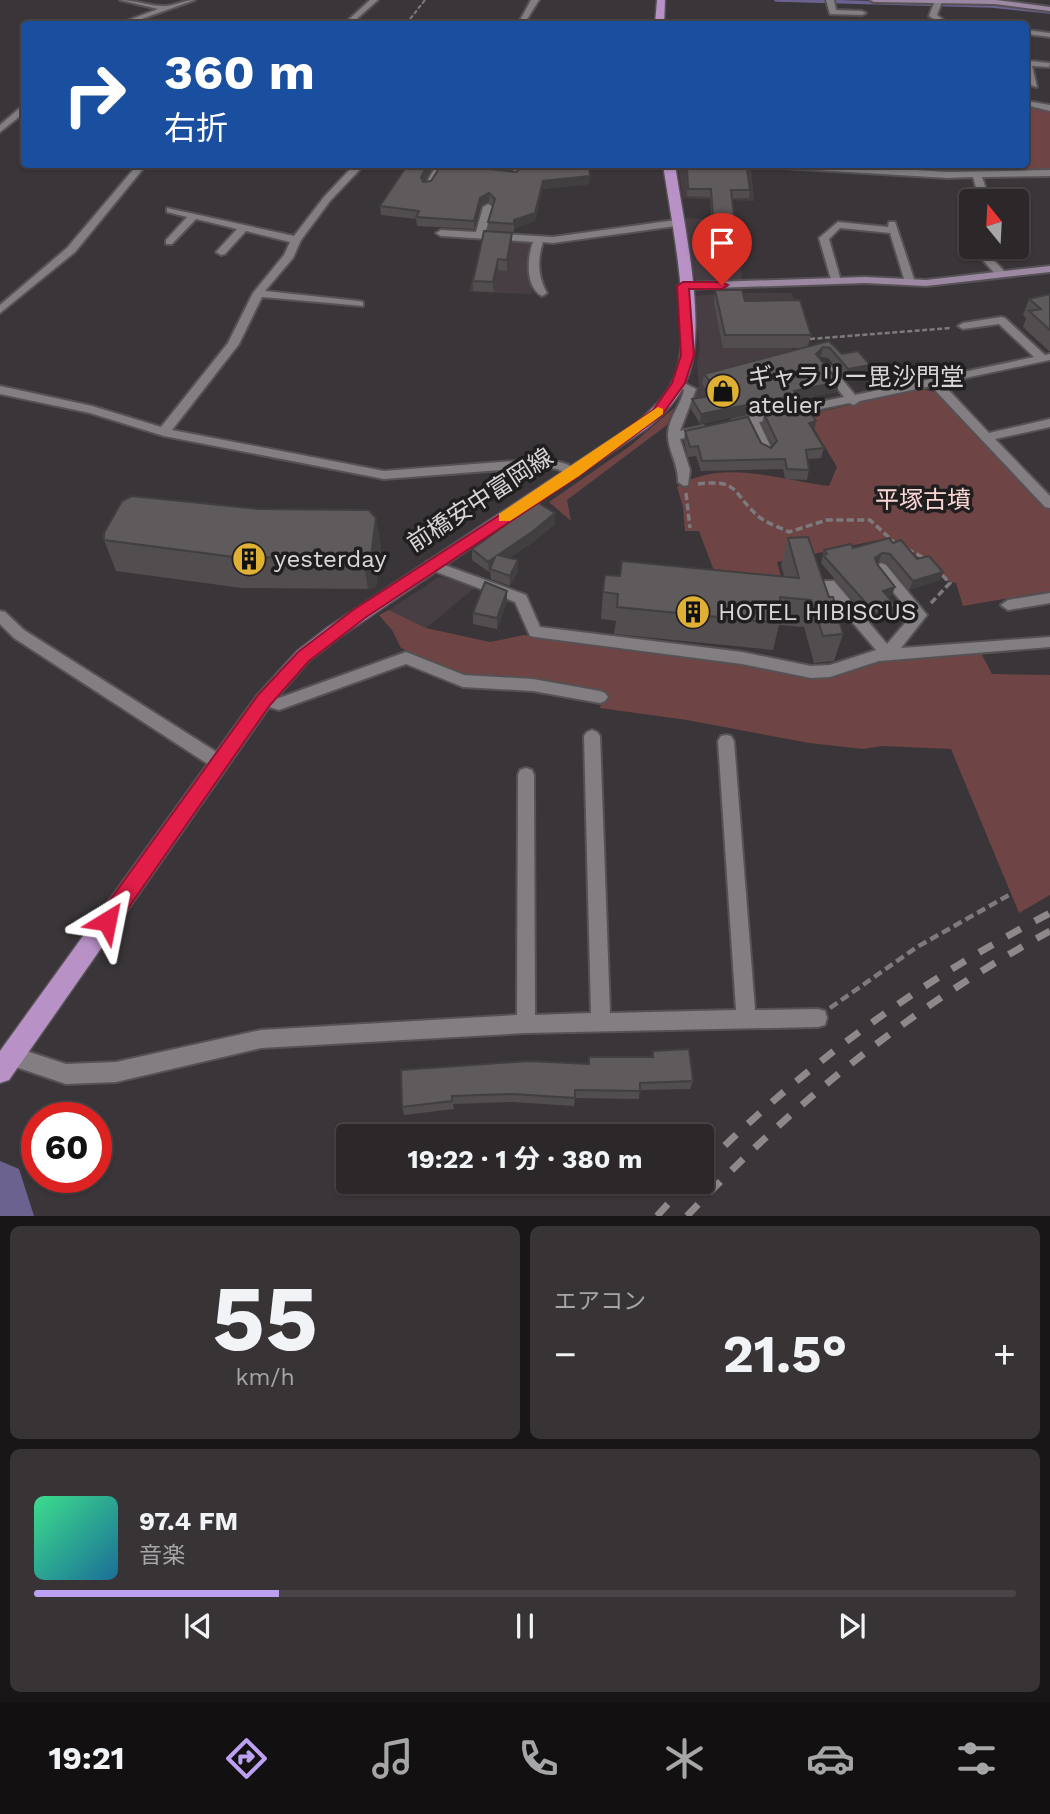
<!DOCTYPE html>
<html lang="ja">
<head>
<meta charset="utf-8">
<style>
	:root { --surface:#2c282a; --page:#383436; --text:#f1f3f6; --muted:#a6a6a8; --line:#484447; --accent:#bca0f2 }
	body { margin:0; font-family:"Work Sans","Noto Sans JP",sans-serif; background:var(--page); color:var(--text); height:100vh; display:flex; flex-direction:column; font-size:26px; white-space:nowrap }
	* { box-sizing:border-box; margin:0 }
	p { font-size:23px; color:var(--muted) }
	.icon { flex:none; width:38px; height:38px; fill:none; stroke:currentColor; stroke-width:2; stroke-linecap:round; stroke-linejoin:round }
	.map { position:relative; height:1216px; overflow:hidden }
	.details { display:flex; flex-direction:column; gap:10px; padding:10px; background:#181617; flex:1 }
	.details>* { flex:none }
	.guide { position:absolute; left:21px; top:21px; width:1008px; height:147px; border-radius:7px; box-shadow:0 2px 5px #0004,0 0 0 2px var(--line); background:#1a4fa0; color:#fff; overflow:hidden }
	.needle { width:46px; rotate:342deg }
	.buttons { position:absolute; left:959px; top:189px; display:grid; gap:14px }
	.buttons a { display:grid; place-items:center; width:70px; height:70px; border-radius:7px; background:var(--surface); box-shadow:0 2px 5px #0004,0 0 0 2px var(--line); font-size:35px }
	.speed { position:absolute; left:21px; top:1102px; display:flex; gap:14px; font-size:35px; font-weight:700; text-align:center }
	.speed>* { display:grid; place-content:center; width:91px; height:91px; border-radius:50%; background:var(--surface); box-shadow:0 2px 5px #0004,0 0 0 2px var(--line); line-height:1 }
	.speed .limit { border:10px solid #d22; background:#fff; color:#111 }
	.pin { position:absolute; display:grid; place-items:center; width:60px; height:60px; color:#fff; margin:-72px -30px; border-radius:50% 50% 50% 0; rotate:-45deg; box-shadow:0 0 7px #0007 }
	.pin .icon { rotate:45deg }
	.me { position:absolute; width:77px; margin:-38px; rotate:35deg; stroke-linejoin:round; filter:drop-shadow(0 0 5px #0008) }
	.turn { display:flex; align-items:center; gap:24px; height:147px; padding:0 28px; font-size:32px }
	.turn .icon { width:91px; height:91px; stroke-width:2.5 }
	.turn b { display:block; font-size:49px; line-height:60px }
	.big { font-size:52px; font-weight:700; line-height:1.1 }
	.details .widget { flex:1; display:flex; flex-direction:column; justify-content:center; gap:10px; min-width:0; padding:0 24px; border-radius:10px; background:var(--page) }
	.details .dial { align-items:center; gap:0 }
	.dial b { font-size:91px; line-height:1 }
	.song { display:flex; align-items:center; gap:21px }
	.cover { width:84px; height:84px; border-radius:10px; background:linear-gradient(135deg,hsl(150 70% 55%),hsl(200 70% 35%)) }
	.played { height:7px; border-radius:4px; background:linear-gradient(90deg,var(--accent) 25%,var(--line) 25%) }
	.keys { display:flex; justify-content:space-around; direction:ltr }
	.heat { display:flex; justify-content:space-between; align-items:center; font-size:38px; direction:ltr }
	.details .tiles { flex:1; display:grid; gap:10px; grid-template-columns:1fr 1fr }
	.widget:last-child { grid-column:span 2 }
	.trip { position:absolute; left:336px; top:1124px; width:378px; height:70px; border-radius:7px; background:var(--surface); box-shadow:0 2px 5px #0004,0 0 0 2px var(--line); font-weight:700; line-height:70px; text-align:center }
	.dock { display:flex; height:112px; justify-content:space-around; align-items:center; background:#121011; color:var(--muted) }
	.dock .icon { width:49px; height:49px }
	.dock .on { color:var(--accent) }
	.dock b { font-size:32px; color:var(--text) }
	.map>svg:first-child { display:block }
</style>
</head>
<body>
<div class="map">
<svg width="1050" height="1216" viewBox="0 0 1050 1216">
	<rect width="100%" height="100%" fill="#3a3538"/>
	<path fill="#473e44" d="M678,165H751L754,201L683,198Z
		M684,218L735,220L742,281H697L691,276Z
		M482,239L533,242L529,251L532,294L469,292Z
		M730,293H792L808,341L790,342L798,378L692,404L699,386L697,364L700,347L692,296Z
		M439,577L477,586L426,628L389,610Z"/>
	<path fill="#6e4544" d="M1026,105L1050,110V170L939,172L928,169L925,165L1026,164Z
		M921,389L940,393L1050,510V591L963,606L956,583L947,581L919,555L873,541L777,562L784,587H720L699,531H685L683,507L677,487C720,458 780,480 829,486L837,467L806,415Z
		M674,408L667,425L567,500L571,521L549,502L630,446Z
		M389,610L426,628L490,642L524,635L741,662L809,676H834L883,660L981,653L992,674L1050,675V895L1019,913L951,749L882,746L863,749L809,743L687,720L600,708L603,695L463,676L401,648L392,630L379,615Z"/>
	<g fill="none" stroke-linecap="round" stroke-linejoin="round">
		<path stroke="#6c6290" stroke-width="3.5" d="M776,0L992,6L1050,12"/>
		<path fill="#6c6290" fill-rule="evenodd" d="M0,1161L19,1169L34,1216H0Z"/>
		<g stroke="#555154" stroke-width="4">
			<path id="lane" d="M441,164H449L438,173L429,188H425L424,187L433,171Z
				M515,164H521L518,176L515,178L512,176Z"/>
		</g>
		<g stroke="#555154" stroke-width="4">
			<path id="street" d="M120,0C135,0 153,7 166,6C176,5 184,0 195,0L127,24H118L158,9Z
				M370,0H378L351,24H344Z
				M531,0H539L524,24H518Z
				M826,0H834L836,10L862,11L866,13L862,15L830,14Z
				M935,0L942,2L937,15L949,24H942L929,16Z
				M1026,30L1050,33V37L1026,34Z
				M1026,58L1030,61L1050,63L1049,67L1032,66L1037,87L1030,85L1026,71Z
				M1026,101L1050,105V111L1026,105Z
				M21,107H24V113L0,132V125Z
				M138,164H147L75,252L0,313V305L67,248Z
				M355,164H365L330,201L301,240L293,258L265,291L359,301L363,302V306L262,297L239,344L172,430L384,471L541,459C556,461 569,462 580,473L578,476L574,477L557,469L541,467L384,479L164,436L90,413L0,394V386L92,406L161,427L228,343L253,293L284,255L290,242L246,231L225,254L221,255L216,252L237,229L196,219L172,244H166V240L187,217L167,212V208L294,236L324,197Z
				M763,164H820L948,172L1050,170V176L982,177L990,201H980L973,177L948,178L767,167Z
				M488,204L493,207L485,233L553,237L676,220L681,223L676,226L553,243L543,242C537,260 538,277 547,293L542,296C525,287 527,258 533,242L441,236L436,233L441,230L476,232L483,207Z
				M838,222L888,227L889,222H895L915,282L914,284H906L905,282L890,233L840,228L829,239L841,281L840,283H832L819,238Z
				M971,247H981L1005,272V276H997Z
				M1001,317L1005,318L1045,355L1050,354V360L942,383L989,433L1050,419V427L995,439L1050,496V508L1045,507L931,386L860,401L854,405L849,403L759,422L773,452L767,456L761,452L748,425L733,428L727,424L733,420L844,397L822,369L828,366L832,367L855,395L1034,357L999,324L963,329L958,326L963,323Z
				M678,380L696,389L680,431L703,426L709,430L707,433L680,439L690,470L688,485L684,486L678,482C679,464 667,450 668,433C669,417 681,405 684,390L672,383Z
				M431,560L526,595L540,627L742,652L811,666L830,665L876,650L824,589L822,585L824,581H834L887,644L912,615L876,571L874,568L881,563L886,565L927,615L901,648L1050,637V647L879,661L830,677L811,678L742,664L535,637L530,636L515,602L426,568L424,565L426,562Z
				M1050,593V603L1008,610L1001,605L1008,600Z
				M0,611L5,612L24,630L226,758L228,763L226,768L220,770L214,768L14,638L0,624Z
				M406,652L464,675L533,679L600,691L605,693L608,697L605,701L600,703L533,691L463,687L406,664L279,710L259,704L256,700L259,696L264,694L279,698Z
				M592,730L597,732L600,736L610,1013L736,1010L718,741L721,736L726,735L731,736L734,741L755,1010L818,1009L825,1011L827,1018L825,1025L818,1027L526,1033L261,1048L116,1082L66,1084L4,1063L1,1056L4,1049L11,1046L66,1064L116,1062L261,1030L517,1015L518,775L520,770L526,768L532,770L534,775L535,1015L591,1013L584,736L587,732Z"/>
		</g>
		<g stroke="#555154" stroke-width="4">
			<path id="secondary" d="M870,0H996L1050,7V11L995,4L874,2Z
				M1050,266V272L926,286L865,283L683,289L678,286L683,283L865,277L926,280Z"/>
		</g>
		<g stroke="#555154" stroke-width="3">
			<path id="primary" d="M657,0H665L664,24H655Z
				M663,164H675C683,220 707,322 689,374C681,397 664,415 646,429L340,637L309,661L271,705L9,1080L0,1083V1051L257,695L297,651L328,627L636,423C652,409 669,394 676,373C693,319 671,221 663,164Z"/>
		</g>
		<path stroke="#7e7a7c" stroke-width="2" stroke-dasharray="4.5 2" stroke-linecap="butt" d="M406,24L425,0"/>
		<path stroke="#7e7a7c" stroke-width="2.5" stroke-dasharray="5 2.5" stroke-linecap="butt" d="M810,339L951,328"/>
		<path stroke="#7e7a7c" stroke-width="3.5" stroke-dasharray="7 3.5" stroke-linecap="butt" d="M698,484C740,479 731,492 758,516C766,523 779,527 789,532L827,520H870L896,544
			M686,493L690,528
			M907,549L924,558
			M931,603L950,583L940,573"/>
		<path stroke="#7e7a7c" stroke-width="4.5" stroke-dasharray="9 4.5" stroke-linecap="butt" d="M830,1008L917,947L1009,895"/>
		<use href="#lane" fill="#827e81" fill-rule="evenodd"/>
		<use href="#street" fill="#827e81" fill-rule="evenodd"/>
		<use href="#secondary" fill="#9d88a4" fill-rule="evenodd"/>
		<use href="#primary" fill="#b892c6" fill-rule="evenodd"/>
		<path stroke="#8d898b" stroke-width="7" stroke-dasharray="16 16" stroke-linecap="butt" d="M702,1168C805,1064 920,981 1050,913
			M657,1216L689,1181
			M687,1216C795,1101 912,1007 1050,931"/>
	</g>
	<path fill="#524d4e" d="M687,167L750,190L749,198H732L736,234L735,242L713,241L710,197L687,196L686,175Z
		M431,170L424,181L589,184L542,189L535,221L514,229V232L488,231V222L493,206L489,202L480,206L474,229L417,226L416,219L381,215L380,206Z
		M512,233V243L507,271L498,270L494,292L473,291V281Z
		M715,290L745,301L811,335L808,346L829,341L842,354L867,375L845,379L828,358L821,357L820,358L839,382L837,392L795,400L794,405L700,424L691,409L692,399L706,397L707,392H709L702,384L704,374L802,348H723L714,303Z
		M1050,294V351H1049L1023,327L1026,318L1023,315L1029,299Z
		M764,414L816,421L814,431L824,448L821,458L808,459L809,470L807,480L785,479L783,469L701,471L696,456L688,457L684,441L685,431L761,443L771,448L773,446L762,424Z
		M258,509L376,518L381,549L376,587L368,589L242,588L116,571L104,540Z
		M555,524L532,543L509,558L518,560V571L510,586L491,579L490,571L489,572L472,560V549Z
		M788,538L829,597L843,634L834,661L814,663L804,627L779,625L773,650L614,634L616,621L601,619L603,592L620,576H784L781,565Z
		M893,543L917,559L940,580L909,590L887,563L879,561L876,563L892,595L888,596L896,606L893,614L872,622L821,563L824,550L853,548Z
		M507,602L497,629L473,624V613Z
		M653,1051L693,1081L690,1089L640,1090L639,1099L575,1098L574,1106L513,1102L453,1104L454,1109L404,1115L402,1107L588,1064L589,1057H651Z"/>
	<path fill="#423f40" d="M428,164H437L431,170L422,186L421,177Z
		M590,176L589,184L542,189L535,221L514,229V232V220L543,181Z
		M489,193V202L480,206L474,229V221L480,198Z
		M512,233V243L507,271V260Z
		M498,259V270L494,292L493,282Z
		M823,347L821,357L814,364L816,354Z
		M870,365L867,375L845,379L848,369Z
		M839,382L837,392L795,400L794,405L700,424L701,414L794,391Z
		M816,421L814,431L809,423Z
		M555,513V524L532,543L498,566V555Z
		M376,518L381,549L376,587L368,589L363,558Z
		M882,553L879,561L872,566L875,558Z
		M495,557L490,571L489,572L488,562Z
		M518,560V571L510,586V576Z
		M943,572L940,580L909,590L913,581Z
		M895,587L892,595L880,599L883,591Z
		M507,591V602L497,629V618Z
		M896,606L893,614L872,622L875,613Z"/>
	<path fill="#5f5a5b" stroke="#423f40" stroke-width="2" d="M408,164H428L421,177L423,182L431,181L442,164L516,172L521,168V164L589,167L590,176L543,181L535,213L514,220V224L488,222L495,199L489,193L480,198L474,221L416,217L419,211L380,206Z
		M687,167L747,169L750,190H731L736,234L714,233L711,189H688Z
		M484,231L512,233L507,260L498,259L493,282L473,281Z
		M715,290H742L745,301L800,300L811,335H725Z
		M1050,294V330L1029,311L1041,309L1029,299Z
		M829,341L842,354L858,351L870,365L848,369L830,348L823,347L816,354L839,382L794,391L797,395L701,414L692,399L710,396L707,392L717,390L704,374Z
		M805,406L816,421L809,423L824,448L806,450L809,470L787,469L785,459L702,461L698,446L690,447L685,431L748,417L761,443L771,448L777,441L764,414Z
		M132,496L258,509L369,510L376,518L371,556L363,558L234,557L104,540V533L122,501Z
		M537,502L555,513L532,532L498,555L518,560L510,576L490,569L495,557L488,562L472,549Z
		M808,537L829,597H833L843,634L823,636L811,600L780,597V623L617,607L618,594L603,592L605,575L620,576L622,561L799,578L788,538Z
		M889,538L893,543L901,540L917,559L929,556L943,572L913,581L890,554L882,553L875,558L877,564L895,587L883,591L896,606L875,613L823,555L827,554L824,550L851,544L853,548Z
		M485,582L507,591L497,618L473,613Z
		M689,1049L693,1081L640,1083V1091L575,1090V1098L513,1094L452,1096V1101L402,1107L401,1070L528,1061L589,1064V1057H653V1051Z"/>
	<path fill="#e11d48" stroke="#92132f" stroke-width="2" d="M683,282H722L728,285L722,289H689L694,355L685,383L662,415L579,476L365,618L309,661L270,705L115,927L107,930L100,927L97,921L100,914L258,695L298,652L353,610L569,470L653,410L672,383L681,355L677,286Z"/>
	<path fill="#f59e0b" d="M658,407L663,409V414L579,476L510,521H499V514Z"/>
	<defs>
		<g id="shop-disc" transform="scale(1.75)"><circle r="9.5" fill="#dfb034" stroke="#201e1f"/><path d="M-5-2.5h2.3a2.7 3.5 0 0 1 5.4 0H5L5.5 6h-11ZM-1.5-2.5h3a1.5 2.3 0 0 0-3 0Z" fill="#111"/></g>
		<g id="building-disc" transform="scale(1.75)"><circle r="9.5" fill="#dfb034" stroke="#201e1f"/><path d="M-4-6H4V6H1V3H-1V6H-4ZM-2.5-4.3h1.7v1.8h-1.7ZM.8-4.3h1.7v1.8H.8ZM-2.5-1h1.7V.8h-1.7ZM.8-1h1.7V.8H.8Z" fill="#111"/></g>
	</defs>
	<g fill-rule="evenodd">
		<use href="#shop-disc" x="723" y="391"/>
		<use href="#building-disc" x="249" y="559"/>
		<use href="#building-disc" x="693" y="612"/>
	</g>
	<g text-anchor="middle" stroke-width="7" stroke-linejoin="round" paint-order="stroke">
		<g font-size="24" fill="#d9d6d8" stroke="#201e1f" text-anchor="start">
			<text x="748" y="385">ギャラリー毘沙門堂<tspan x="748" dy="28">atelier</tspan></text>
			<text x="274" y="567">yesterday</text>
			<text x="718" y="620">HOTEL HIBISCUS</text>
		</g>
		<g font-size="24" fill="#d9d6d8" stroke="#201e1f">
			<text transform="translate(480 500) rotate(-33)" y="8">前橋安中富岡線</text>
		</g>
		<g font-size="24" fill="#f9d5d3" stroke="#201e1f">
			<text x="923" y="508">平塚古墳</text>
		</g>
	</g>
</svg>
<div class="buttons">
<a><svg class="needle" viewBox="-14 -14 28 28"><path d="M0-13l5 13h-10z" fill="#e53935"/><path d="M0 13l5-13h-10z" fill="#a6a6a8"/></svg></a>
</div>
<div class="speed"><div class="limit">60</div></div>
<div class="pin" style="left:722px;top:285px;background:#d93025"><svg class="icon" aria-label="arrive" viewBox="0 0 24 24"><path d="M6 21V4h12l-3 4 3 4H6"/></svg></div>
<svg class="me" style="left:107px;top:921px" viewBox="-20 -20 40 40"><path d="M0-17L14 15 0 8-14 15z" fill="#e11d48" stroke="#fff" stroke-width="4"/></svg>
<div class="trip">19:22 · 1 分 · 380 m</div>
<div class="guide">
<div class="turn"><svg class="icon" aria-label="right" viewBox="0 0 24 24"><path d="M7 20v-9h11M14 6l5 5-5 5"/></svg><div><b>360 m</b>右折</div></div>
</div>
</div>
<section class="details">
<div class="tiles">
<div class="widget dial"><b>55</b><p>km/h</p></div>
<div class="widget"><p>エアコン</p>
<div class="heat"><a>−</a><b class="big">21.5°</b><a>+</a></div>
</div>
<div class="widget">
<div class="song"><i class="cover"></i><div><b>97.4 FM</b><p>音楽</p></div></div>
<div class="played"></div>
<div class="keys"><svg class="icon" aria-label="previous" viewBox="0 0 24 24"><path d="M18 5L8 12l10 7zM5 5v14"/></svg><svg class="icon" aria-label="pause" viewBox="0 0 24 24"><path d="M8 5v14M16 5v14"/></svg><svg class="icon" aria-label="next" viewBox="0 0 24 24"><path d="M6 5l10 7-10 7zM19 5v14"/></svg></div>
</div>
</div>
</section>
<nav class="dock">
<b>19:21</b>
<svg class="icon on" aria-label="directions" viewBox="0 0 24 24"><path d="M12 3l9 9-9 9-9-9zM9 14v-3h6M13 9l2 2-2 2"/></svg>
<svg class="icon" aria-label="music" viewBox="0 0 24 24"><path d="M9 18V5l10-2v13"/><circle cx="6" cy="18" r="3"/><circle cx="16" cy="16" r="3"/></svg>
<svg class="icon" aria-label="phone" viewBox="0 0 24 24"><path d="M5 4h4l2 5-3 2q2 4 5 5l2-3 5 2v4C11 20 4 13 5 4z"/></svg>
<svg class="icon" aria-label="climate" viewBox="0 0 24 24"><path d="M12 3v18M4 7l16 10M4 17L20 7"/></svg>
<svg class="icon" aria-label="car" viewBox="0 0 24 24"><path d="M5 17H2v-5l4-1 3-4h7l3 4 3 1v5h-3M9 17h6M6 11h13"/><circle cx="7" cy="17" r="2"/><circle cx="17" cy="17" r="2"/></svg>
<svg class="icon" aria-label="filters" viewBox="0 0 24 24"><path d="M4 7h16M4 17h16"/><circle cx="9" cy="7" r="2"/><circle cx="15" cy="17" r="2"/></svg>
</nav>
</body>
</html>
